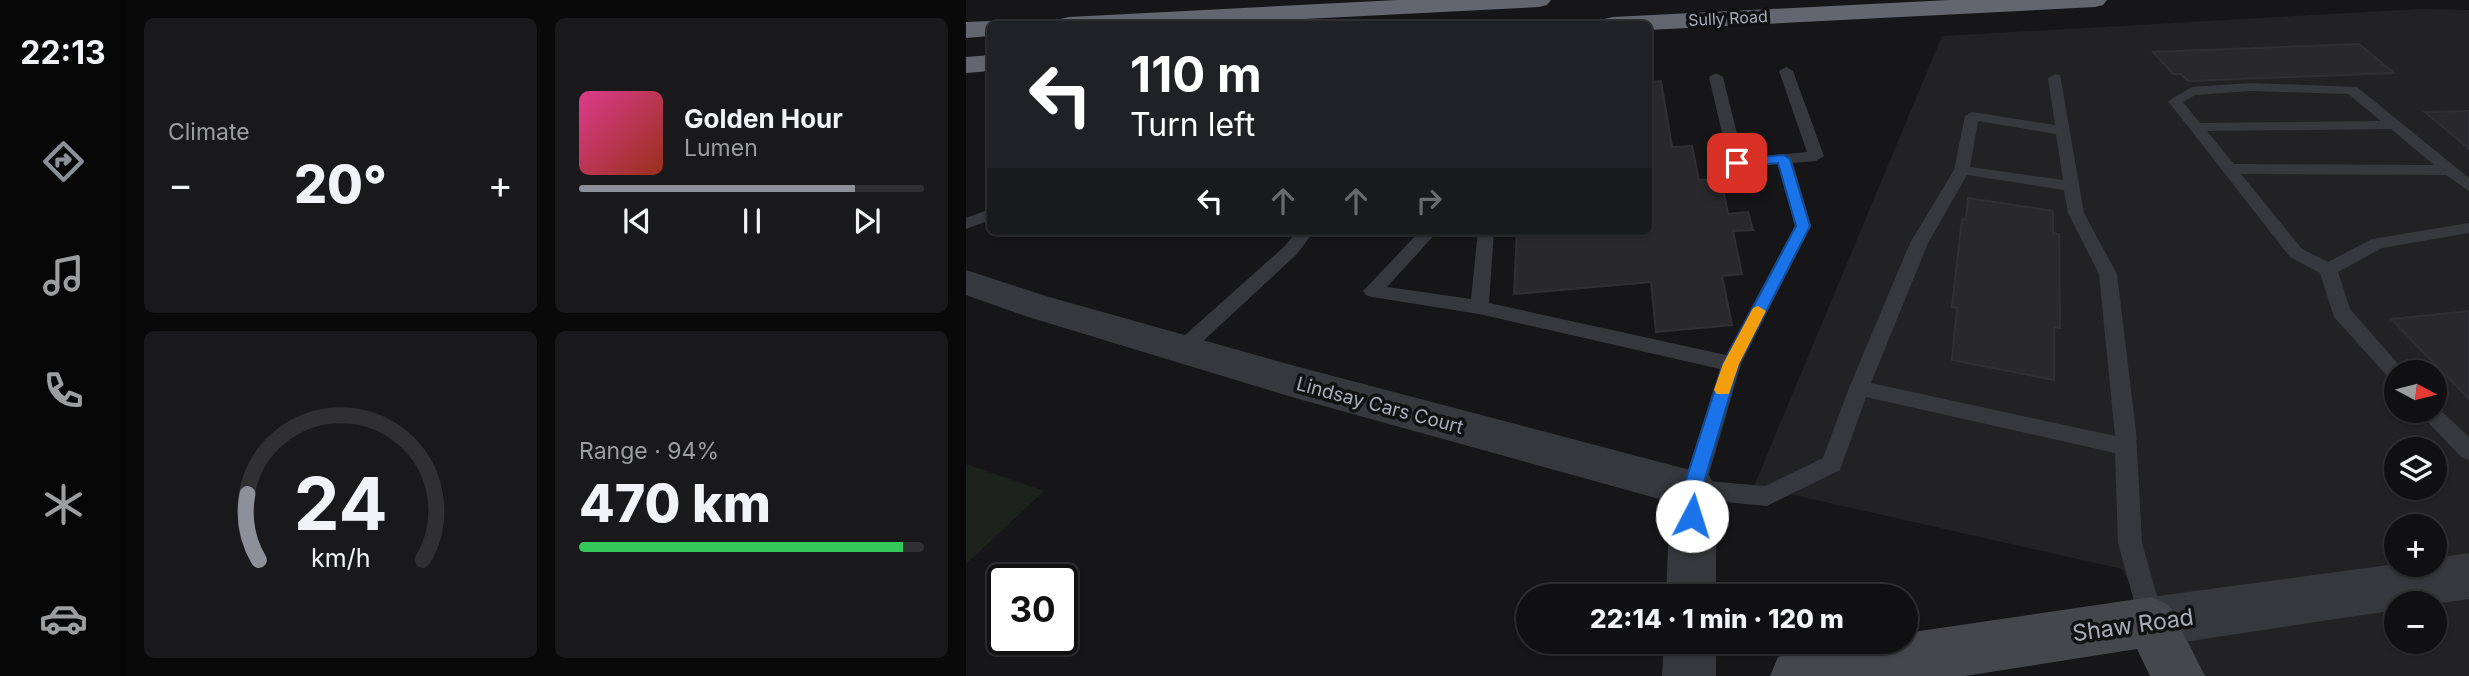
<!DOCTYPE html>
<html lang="en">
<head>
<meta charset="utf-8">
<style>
	:root { --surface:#101012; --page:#19191b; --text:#f1f3f6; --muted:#9c9d9f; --line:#303032; --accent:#8c9099 }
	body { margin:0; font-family:Inter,sans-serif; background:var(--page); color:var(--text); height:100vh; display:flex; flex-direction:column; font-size:26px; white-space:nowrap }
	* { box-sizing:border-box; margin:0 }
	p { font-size:23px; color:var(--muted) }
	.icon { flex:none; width:38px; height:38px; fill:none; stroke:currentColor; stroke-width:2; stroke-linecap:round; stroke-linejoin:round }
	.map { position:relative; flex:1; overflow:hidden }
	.details { display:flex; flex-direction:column; gap:18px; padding:18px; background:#09090a; width:840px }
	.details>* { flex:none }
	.hud { position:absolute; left:21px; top:21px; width:665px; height:214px; border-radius:10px; box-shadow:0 2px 5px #0004,0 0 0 2px var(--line); background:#202124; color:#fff; overflow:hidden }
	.needle { width:46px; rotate:97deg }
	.fabs { position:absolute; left:1418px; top:360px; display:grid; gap:14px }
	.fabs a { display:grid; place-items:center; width:63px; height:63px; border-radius:50%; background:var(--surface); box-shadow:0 2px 5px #0004,0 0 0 2px var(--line); font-size:35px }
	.speed { position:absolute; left:21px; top:564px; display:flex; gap:14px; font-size:35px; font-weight:700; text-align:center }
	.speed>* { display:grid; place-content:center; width:91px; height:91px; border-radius:50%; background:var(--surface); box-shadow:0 2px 5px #0004,0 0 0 2px var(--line); line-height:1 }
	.speed .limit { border:4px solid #111; border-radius:10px; background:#fff; color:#111 }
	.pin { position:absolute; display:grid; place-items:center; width:60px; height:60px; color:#fff; margin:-30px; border-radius:14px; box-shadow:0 4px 10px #0006 }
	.me { position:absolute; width:77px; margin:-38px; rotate:5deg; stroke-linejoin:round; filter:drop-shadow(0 0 5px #0008) }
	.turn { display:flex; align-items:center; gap:24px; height:147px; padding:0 28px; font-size:32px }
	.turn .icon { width:91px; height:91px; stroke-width:2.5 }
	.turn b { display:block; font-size:49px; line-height:60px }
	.lanes { display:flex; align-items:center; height:66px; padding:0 28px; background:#0003; justify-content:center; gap:35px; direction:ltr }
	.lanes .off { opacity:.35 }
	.big { font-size:52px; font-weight:800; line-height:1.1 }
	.details .card { flex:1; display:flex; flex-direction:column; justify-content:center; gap:10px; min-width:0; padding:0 24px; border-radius:10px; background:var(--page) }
	.details .dial { align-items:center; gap:0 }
	.dial svg { height:182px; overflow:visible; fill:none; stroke:var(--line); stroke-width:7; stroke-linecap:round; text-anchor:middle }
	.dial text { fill:var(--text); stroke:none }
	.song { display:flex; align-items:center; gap:21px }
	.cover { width:84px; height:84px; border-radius:10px; background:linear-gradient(135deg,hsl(330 70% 55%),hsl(10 70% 35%)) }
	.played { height:7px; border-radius:4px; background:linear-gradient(90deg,var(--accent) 80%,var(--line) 80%) }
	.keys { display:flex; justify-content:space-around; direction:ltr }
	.heat { display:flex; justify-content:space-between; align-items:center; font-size:38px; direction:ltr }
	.charge { height:10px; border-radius:5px; background:linear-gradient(90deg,#34c759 94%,var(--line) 0) }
	.details .tiles { flex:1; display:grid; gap:18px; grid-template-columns:repeat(2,1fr) }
	.trip { position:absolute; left:550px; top:584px; width:402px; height:70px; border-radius:35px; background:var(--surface); box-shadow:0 2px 5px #0004,0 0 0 2px var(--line); font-weight:800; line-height:70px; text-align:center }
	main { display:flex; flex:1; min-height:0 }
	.tabs { display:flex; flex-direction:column; width:126px; justify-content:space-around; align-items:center; background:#060607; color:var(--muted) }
	.tabs .icon { width:49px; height:49px }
	.tabs .active { color:var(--accent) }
	.tabs b { font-size:32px; color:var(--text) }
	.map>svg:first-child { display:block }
</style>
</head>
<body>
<main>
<nav class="tabs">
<b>22:13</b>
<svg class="icon active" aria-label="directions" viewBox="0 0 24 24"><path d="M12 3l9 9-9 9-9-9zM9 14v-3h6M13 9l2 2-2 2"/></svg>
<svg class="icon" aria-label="music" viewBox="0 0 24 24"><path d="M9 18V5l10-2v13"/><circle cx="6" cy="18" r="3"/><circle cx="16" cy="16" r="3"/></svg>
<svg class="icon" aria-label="phone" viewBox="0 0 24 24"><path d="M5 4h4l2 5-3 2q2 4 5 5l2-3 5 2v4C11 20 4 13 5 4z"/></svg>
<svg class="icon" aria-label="climate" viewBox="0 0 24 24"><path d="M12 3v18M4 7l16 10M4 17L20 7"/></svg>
<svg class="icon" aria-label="car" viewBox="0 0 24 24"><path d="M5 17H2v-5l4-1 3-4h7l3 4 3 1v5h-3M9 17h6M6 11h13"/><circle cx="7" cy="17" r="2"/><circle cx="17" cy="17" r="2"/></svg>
</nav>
<section class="details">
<div class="tiles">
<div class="card"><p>Climate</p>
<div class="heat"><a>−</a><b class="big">20°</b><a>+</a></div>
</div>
<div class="card">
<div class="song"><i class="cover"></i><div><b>Golden Hour</b><p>Lumen</p></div></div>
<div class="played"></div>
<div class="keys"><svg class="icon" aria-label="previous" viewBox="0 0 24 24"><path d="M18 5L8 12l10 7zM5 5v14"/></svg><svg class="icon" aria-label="pause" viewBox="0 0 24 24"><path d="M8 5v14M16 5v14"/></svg><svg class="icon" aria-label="next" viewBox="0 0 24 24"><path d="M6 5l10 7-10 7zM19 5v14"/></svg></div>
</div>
<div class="card dial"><svg viewBox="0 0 100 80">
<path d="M14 69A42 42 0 1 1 86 69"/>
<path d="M14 69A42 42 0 0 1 9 40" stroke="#8c9099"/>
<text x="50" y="56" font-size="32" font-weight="700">24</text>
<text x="50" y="72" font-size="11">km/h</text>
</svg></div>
<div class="card"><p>Range · 94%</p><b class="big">470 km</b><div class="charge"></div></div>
</div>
</section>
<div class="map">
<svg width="1503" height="676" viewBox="0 0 1503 676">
	<rect width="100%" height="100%" fill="#161618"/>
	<path fill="#222225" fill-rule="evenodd" d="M1453,9L1503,10V676H1212L1156,569L788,486L976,36ZM1430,373H1468V411H1430ZM1430,450H1468V488H1430ZM1430,527H1468V565H1430ZM1430,604H1468V642H1430Z"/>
	<path fill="#1c231d" d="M0,464L78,491L0,564Z"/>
	<path fill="#29292c" stroke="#303034" stroke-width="2" d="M1393,44L1428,73L1222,81L1215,74H1207L1187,52Z
		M695,81L706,147L726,146L733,180L755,179L762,214L782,212L787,230L767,231L776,274L756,276L766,325L690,332L685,282L548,294L551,231H682V82Z
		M1503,111V149L1459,112Z
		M1002,198L1087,211V233L1093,234L1094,328L1088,327V380L986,360L991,308L986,307L996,219L1000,220Z
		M1503,311V399L1425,319Z"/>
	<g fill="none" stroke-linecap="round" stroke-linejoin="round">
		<path fill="#37383d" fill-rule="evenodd" d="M820,67L827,71L858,156L850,161L827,163L845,226L775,364L741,481L799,486L857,458L883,388L944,243L988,170L999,116L1006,112L1089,125L1082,78L1089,74L1094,75L1118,213L1151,274L1170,431L1176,543L1198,621L1194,630L1185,633L1176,630L1152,543L1149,453L900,397L874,470L801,506L727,499L719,496L716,489L754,369L513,314L406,297L400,295L397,291L454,231H472L421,287L505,299L512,231H528L523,303L760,355L829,226L812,164L771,168L763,163L743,77L750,73L757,77L777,158L841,152L813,71ZM1012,121L1090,134L1097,180L1004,167ZM1001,175L1098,190L1102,213L1133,274L1149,436L905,383L962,243Z
			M1284,83L1391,87L1503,178V191L1480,175L1275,174L1336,249L1362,262L1406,239L1503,223V233L1416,248L1372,272L1384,309L1440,373H1430V381L1423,378L1368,317L1354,273L1324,257L1202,101L1226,87ZM1284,91L1382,94L1415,121L1234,123L1217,102L1229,95ZM1425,129L1468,165L1268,164L1241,131Z
			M24,209V220L0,229V218Z
			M331,231H348L331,254L223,354L216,356L209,354L206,349L209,344L319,246Z
			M1468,404L1503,437V460L1495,457L1457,417L1454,411H1468Z"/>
		<path fill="#37383d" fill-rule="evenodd" d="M0,270L83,297L329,366L743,475L750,489V597H700L704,502L329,398L59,316L0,295Z
			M1503,553V599L1468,604H1430V610L1185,647L1167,639L1160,622L1167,605L1185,597L1430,564L1468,565V558Z
			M698,642H750V676H696Z"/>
		<path fill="#45474d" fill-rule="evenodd" d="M1185,597L1203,605L1239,676H1184L1171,649L999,676H804L812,657C853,640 897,642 940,642V633Z"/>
		<path fill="#63666e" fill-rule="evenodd" d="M431,0H585L581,5L573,7L238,24H91L94,19L103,17Z
			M983,0H1141L1137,5L1129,7L682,30V24H635L638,19L647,17Z
			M24,21L33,24H24V36L0,38V22Z
			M24,55V71L0,73V57Z"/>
	</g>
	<path fill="#1a73e8" stroke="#114b97" stroke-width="2" d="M818,155L824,159L844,226L773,364L736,489V516L733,522L726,524L719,522L717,516V489L757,364L830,226L812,163L771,167L765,163L771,159Z"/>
	<path fill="#f59e0b" d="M792,306L800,311L773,364L763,394H751L748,390L757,364L787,308Z"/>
	<g text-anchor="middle" stroke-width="7" stroke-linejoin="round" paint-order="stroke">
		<g font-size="16" fill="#a8adb8" stroke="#111113">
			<text transform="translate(762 18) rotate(-3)" y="6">Sully Road</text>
		</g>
		<g font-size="19" fill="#a8adb8" stroke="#111113">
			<text transform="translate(414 405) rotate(15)" y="7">Lindsay Cars Court</text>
		</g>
		<g font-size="23" fill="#a8adb8" stroke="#111113">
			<text transform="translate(1167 625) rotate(-8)" y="8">Shaw Road</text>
		</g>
	</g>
</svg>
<div class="fabs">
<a><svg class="needle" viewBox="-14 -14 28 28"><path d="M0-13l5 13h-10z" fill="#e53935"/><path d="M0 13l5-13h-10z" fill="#9c9d9f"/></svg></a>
<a><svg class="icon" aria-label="layers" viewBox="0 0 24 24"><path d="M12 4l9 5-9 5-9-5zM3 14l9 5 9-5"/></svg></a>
<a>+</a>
<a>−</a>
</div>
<div class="speed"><div class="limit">30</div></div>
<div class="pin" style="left:771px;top:163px;background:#d93025"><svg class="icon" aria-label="arrive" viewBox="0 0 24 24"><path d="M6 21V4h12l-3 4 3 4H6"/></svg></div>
<svg class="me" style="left:726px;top:516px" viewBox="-20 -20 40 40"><circle r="19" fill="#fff"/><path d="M0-13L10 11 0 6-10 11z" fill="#1a73e8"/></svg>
<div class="trip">22:14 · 1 min · 120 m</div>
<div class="hud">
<div class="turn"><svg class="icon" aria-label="left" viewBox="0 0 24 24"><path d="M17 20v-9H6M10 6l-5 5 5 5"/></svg><div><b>110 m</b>Turn left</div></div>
<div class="lanes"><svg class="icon" aria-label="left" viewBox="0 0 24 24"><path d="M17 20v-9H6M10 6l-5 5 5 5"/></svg><svg class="icon off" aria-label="ahead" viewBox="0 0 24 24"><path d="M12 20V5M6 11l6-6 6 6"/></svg><svg class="icon off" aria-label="ahead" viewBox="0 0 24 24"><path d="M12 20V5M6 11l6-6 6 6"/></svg><svg class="icon off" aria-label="right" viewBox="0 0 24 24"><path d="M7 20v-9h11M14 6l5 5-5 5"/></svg></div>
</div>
</div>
</main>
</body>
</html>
